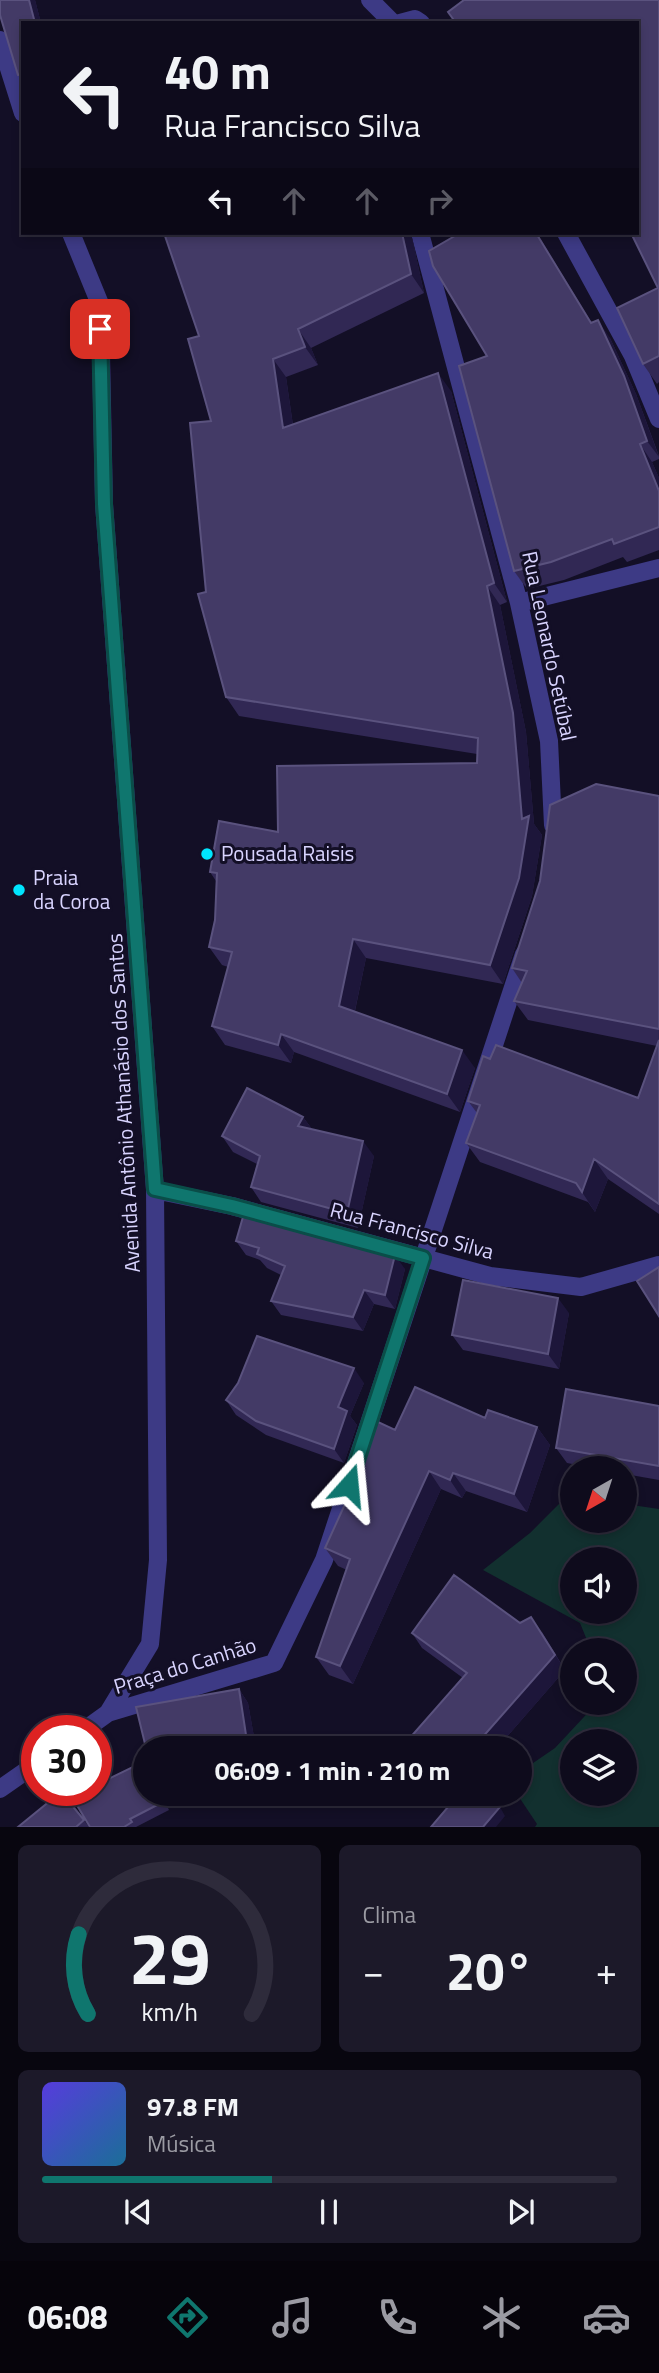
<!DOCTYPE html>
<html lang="pt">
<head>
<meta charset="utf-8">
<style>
	:root { --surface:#0e0b1c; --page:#1c1929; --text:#f1f3f6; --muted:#9b9ba3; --line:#2e2b3b; --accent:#0f766e }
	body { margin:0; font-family:"Titillium Web",sans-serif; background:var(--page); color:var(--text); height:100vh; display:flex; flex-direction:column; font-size:26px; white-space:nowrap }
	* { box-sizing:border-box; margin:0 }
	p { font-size:23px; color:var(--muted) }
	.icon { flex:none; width:38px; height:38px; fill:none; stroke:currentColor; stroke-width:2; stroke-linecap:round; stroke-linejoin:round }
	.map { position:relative; height:1827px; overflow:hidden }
	.drawer { display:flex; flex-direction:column; gap:18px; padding:18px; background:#08060f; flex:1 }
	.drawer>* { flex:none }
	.banner { position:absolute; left:21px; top:21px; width:618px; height:214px; border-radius:0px; box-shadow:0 4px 10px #0003,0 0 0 2px var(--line); background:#0e0b1c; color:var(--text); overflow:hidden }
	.needle { width:46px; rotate:219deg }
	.buttons { position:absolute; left:560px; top:1456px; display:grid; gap:14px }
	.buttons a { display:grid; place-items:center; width:77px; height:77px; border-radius:50%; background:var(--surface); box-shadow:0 4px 10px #0003,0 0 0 2px var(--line); font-size:35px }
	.speed { position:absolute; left:21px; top:1715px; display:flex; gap:14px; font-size:35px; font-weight:700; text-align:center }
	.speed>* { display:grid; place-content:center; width:91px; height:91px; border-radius:50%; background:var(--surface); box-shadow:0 4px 10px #0003,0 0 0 2px var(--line); line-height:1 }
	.speed .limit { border:10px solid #d22; background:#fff; color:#111 }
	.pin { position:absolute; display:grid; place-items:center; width:60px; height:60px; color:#fff; margin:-30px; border-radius:14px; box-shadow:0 4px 10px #0006 }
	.me { position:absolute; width:77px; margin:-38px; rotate:18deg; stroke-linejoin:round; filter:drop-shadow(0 0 5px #0008) }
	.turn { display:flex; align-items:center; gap:24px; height:147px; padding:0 28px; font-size:32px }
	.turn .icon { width:91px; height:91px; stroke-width:2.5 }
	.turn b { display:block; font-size:49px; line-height:60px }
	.lanes { display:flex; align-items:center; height:66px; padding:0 28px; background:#0003; justify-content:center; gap:35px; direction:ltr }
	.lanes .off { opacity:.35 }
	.big { font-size:52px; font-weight:700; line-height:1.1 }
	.drawer .widget { flex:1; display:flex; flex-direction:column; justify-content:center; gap:10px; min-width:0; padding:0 24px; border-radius:10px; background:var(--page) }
	.drawer .dial { align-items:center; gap:0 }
	.dial svg { height:182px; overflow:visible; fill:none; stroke:var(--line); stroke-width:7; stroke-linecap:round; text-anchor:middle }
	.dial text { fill:var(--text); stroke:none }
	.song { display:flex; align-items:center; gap:21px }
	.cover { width:84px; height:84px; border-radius:10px; background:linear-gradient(135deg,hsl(250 70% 55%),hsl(200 70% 35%)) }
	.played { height:7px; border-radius:4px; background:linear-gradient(90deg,var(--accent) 40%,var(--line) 40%) }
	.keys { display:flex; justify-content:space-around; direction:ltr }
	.heat { display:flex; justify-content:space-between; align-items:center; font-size:38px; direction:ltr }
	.drawer .tiles { flex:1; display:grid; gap:18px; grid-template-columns:1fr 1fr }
	.widget:last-child { grid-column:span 2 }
	.trip { position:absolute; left:133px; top:1736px; width:399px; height:70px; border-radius:35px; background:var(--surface); box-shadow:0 4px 10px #0003,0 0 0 2px var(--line); font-weight:700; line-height:70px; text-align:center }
	.tabs { display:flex; height:112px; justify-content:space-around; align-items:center; background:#06040b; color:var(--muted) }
	.tabs .icon { width:49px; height:49px }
	.tabs .selected { color:var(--accent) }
	.tabs b { font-size:32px; color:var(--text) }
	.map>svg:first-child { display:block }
</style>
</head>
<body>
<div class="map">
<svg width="659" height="1827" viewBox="0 0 659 1827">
	<rect width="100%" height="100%" fill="#130f26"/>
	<path fill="#12302f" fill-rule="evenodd" d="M568,1495L572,1496V1521H625V1504L659,1509V1827H535L537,1824L517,1794H520V1772L555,1748L597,1703H625V1650H591L580,1623L483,1570L530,1533ZM572,1559H625V1612H572ZM572,1741H625V1794H572Z"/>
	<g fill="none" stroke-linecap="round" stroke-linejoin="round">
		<path stroke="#3d3a85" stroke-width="18" d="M370,0L393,23
			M400,23L415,19L421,23
			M0,40L23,113
			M71,233L100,304L104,504L155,1190L158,1560L150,1644L108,1713
			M420,233L519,603L549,741L553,825
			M566,233L633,356L659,419
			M519,603L659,568
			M155,1190L232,1206L490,1276L581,1287L659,1265
			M83,1731L108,1713L274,1663L324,1560L524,954
			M0,1789L37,1763"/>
	</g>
	<path fill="#312854" d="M0,0H35L41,23H23V82L18,75Z
		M659,0V382L657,384L643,364L658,288Z
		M164,233H411L424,293L311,348L318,365L286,377L293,425L451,391L507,602L500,605L526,732L534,824L542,835L532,896L503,984L366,958L355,1011L475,1068L460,1112L294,1052L291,1063L225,1045L212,1026L228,967L222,965L209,947L215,920L216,881L210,872L278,832L477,763V754L239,716L226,697L206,592L211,421L199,336Z
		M592,323L610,338L636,394L659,456V459L652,462L659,478V550L627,562L623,557L564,580L527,589L514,571Z
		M659,796V1214L608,1179L595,1212L588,1202L480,1162L466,1143L477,1113L468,1101L490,1059L638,1098L657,1046L528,1020L514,1001L522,983L512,968Z
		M303,1117L312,1129L374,1156L358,1228L261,1202L251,1187L257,1164L233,1152L222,1136Z
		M343,1236L348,1243L405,1269L395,1309L374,1304L363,1331L281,1315L271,1301L281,1275L267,1268L260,1260L246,1255L236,1241Z
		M569,1313L559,1369L463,1350L452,1335Z
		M364,1383L350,1416L357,1425L344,1463L266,1435L236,1415L226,1400Z
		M659,1406V1480L625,1474V1468H594L567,1463L556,1448Z
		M485,1418L537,1427L550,1445L527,1512L466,1491L462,1498L441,1489L353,1684L329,1675L316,1657L347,1570L338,1566L325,1548L362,1467L353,1453L395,1430Z
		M520,1623L542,1632L565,1670L497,1748H401L463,1678L422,1648L412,1633Z
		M239,1689L248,1703L256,1748H146Z
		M161,1794L169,1810L136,1827H90Z
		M84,1820L89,1827H18Z"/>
	<path fill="#1d163a" d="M29,0H35L41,23H35Z
		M402,233H411L424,293L411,274Z
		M536,233H537L603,341L591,323Z
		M598,320L610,338L636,394L659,457L647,441Z
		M298,329L311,348L318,365L305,347Z
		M273,359L286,377L296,447L283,428Z
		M438,373L451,391L507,602L494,583Z
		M640,444L652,462L659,478V491Z
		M487,586L500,605L526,732L534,824L542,835L532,896L503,984L490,965L522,819Z
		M353,939L366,958L352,1024L339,1006Z
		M281,1034L294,1052L291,1063L278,1045Z
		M462,1050L475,1068L460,1112L447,1094Z
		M303,1117L314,1132L298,1126Z
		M363,1141L374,1156L358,1228L347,1213Z
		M594,1159L608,1179L595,1212L582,1192Z
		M395,1255L405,1269L395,1309L385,1295Z
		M364,1290L374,1304L363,1331L353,1317Z
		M558,1298L569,1313L559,1369L548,1354Z
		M354,1368L364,1383L350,1416L357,1425L344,1463L334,1449L338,1407Z
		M537,1427L550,1445L527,1512L514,1494Z
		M429,1471L441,1489L353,1684L340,1666Z
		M453,1473L466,1491L462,1498L450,1480Z
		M531,1617L565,1670L497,1748H473Z
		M239,1689L248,1703L256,1748H248Z
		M500,1807L505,1816L496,1827H483Z"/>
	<path fill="#433a66" stroke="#5a527e" stroke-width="2" d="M0,0H29L35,23H23V74L18,75L0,15Z
		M464,0H659V356L643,364L617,308L658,288L631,233H637V23H456L448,12Z
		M164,233H402L411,274L298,329L305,347L273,359L283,428L438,373L494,583L487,586L513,713L522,819L529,816L519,878L490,965L353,939L339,1006L462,1050L447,1094L281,1034L278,1045L212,1026L232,952L209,947L215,920L217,873L210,872L219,821L278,832L277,766L477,763L478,738L226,697L198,594L206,592L190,423L211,421L188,339L199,336Z
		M460,233H536L591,323L598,320L624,376L647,441L640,444L659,491V527L614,544L612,539L551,562L514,571L459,366L487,356L433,266L429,251Z
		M596,784L659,796V1029L514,1001L527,971L512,968L540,881L550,805Z
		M659,1040V1204L594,1159L582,1192L576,1183L466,1143L480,1105L468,1101L483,1056L490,1059L496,1045L638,1098Z
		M247,1088L303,1117L298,1126L363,1141L347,1213L251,1187L260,1156L222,1136Z
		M245,1210L343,1236L342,1242L395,1255L385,1295L364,1290L353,1317L271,1301L285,1266L257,1254L259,1248L236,1241Z
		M659,1267V1316L637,1281Z
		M463,1280L558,1298L548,1354L452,1335Z
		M257,1336L354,1368L338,1407L347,1411L334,1449L256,1421L226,1400L238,1383Z
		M415,1387L485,1418L488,1410L537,1427L514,1494L453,1473L450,1480L429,1471L340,1666L316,1657L350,1559L325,1548L366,1458L353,1453L365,1416L395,1430Z
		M566,1389L659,1406V1466L556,1448Z
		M454,1575L520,1623L531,1617L555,1655L473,1748H423L420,1746L425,1739L404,1748H401L467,1673L412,1633Z
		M239,1689L248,1748H214L210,1739L146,1748L136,1707Z
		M143,1762L145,1767V1794H159L163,1802L130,1819L132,1822L124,1827H90L72,1797L86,1790H96V1785Z
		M61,1792L84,1820L76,1827H18Z
		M459,1794H483L500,1807L483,1827H431Z"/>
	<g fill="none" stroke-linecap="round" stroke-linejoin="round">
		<g stroke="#0a4d48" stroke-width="18">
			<path id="route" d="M100,329L104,504L155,1189L232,1206L423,1258L349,1485"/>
		</g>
		<use href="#route" stroke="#0f766e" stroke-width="12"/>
	</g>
	<g fill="#00e5ff" stroke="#130f26" stroke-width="2.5">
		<circle cx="207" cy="854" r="7"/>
		<circle cx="19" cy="890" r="7"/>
	</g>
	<g text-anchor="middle" stroke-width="6" stroke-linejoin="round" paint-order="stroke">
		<g font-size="21" fill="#d9d4ff" stroke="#130f26">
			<text transform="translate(549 646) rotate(78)" y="7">Rua Leonardo Setúbal</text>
			<text transform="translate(124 1103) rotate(-93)" y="7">Avenida Antônio Athanásio dos Santos</text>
			<text transform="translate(412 1231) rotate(15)" y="7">Rua Francisco Silva</text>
			<text transform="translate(185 1666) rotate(-17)" y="7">Praça do Canhão</text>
		</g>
		<g font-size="21" fill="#d9d4ff" stroke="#130f26" text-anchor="start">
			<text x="221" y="861">Pousada Raisis</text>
			<text x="33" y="885">Praia<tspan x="33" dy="24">da Coroa</tspan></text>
		</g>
	</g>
</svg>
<div class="buttons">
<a><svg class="needle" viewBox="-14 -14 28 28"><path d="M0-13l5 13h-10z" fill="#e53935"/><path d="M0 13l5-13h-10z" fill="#9b9ba3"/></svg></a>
<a><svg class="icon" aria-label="sound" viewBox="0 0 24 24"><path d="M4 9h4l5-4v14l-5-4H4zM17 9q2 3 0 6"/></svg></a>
<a><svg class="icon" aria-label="search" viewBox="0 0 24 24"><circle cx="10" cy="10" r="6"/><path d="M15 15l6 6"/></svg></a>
<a><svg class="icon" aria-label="layers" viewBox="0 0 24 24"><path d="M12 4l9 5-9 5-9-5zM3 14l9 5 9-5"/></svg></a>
</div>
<div class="speed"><div class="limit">30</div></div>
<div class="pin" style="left:100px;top:329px;background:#d93025"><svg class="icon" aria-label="arrive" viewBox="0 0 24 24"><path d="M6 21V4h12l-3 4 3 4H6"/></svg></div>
<svg class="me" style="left:349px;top:1485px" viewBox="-20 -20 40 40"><path d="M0-17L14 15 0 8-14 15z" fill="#0f766e" stroke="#fff" stroke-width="4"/></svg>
<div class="trip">06:09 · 1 min · 210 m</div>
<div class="banner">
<div class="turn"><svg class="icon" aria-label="left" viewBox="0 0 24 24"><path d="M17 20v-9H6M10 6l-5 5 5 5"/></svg><div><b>40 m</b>Rua Francisco Silva</div></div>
<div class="lanes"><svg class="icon" aria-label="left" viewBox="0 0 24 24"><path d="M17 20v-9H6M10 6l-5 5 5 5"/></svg><svg class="icon off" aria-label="ahead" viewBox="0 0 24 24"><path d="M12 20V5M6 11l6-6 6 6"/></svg><svg class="icon off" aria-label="ahead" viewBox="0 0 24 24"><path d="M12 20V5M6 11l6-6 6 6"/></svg><svg class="icon off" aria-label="right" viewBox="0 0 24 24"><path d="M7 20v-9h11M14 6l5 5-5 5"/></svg></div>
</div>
</div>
<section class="drawer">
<div class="tiles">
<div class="widget dial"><svg viewBox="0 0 100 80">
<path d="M14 69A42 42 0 1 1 86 69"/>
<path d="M14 69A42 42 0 0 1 10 34" stroke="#0f766e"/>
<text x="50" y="56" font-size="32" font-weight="700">29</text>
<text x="50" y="72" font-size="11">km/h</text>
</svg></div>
<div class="widget"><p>Clima</p>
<div class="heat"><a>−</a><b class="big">20°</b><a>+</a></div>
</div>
<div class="widget">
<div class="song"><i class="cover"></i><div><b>97.8 FM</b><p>Música</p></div></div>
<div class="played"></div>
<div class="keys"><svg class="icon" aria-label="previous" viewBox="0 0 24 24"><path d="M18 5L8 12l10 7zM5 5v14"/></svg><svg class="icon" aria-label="pause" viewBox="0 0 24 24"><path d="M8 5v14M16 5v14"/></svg><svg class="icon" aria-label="next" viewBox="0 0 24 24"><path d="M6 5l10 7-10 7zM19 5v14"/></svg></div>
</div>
</div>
</section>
<nav class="tabs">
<b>06:08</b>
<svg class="icon selected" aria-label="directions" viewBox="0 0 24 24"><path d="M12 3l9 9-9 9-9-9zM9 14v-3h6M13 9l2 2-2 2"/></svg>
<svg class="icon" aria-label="music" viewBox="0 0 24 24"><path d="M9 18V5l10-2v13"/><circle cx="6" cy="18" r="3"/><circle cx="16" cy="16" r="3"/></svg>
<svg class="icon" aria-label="phone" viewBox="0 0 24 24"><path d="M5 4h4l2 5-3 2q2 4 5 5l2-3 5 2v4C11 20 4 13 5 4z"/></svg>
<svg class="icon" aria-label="climate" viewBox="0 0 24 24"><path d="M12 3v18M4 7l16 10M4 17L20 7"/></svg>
<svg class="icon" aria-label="car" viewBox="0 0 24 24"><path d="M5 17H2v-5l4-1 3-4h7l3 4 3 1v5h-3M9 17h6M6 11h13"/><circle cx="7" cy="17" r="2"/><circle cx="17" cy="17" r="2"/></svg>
</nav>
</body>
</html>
